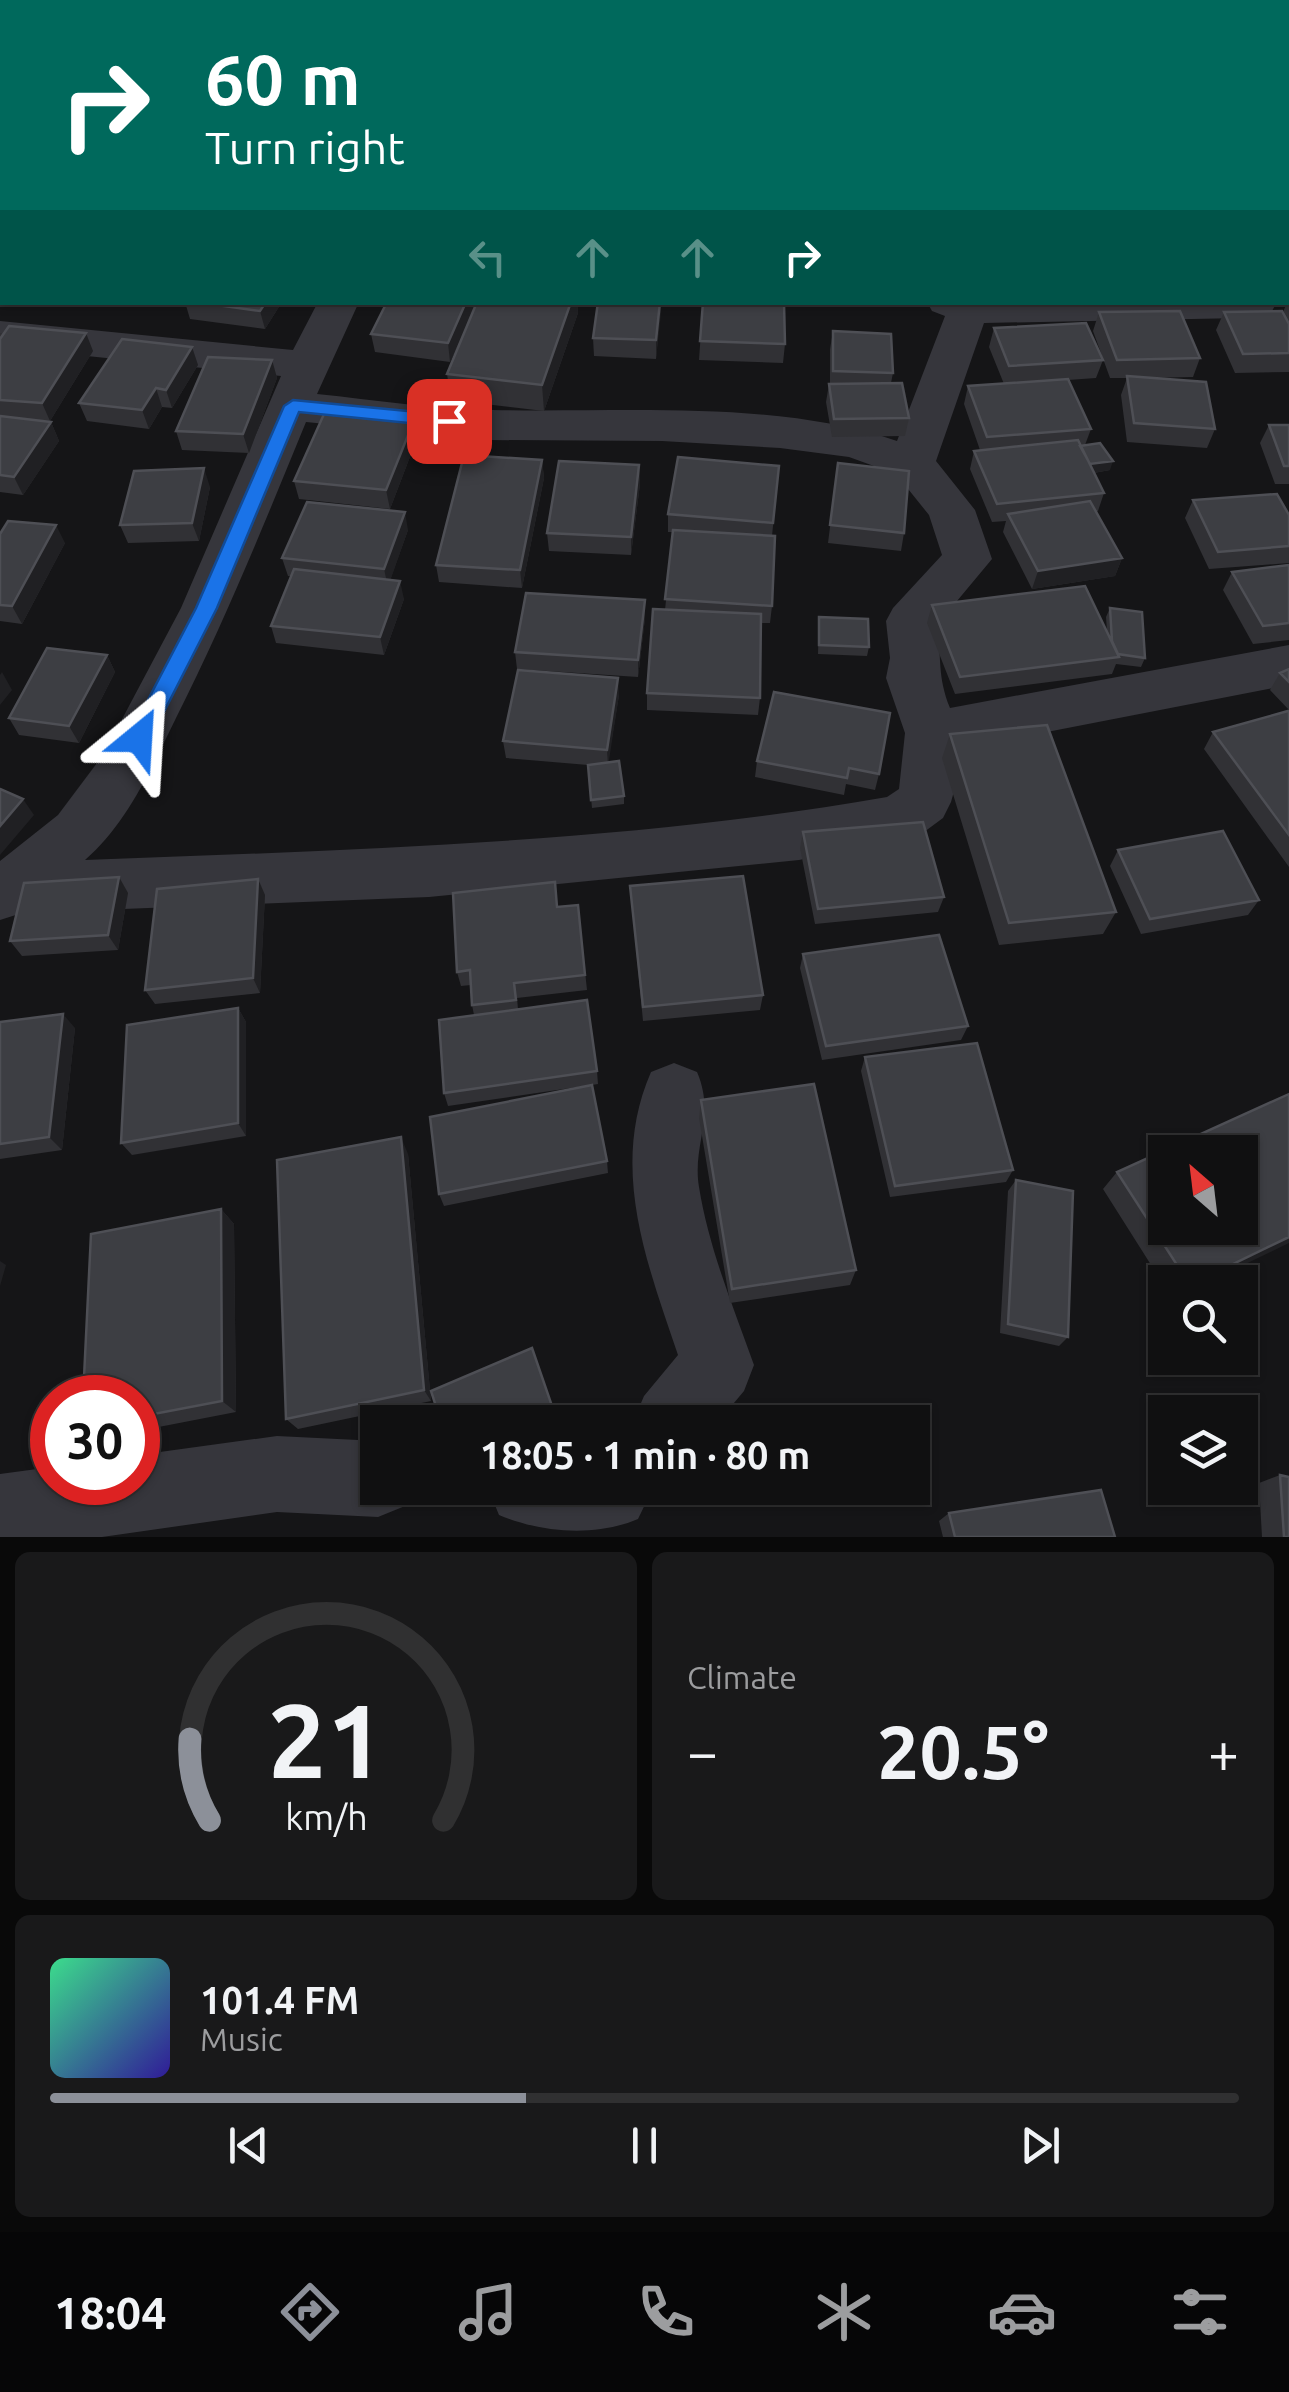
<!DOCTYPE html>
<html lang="en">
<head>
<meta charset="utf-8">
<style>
	:root { --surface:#101011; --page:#19191a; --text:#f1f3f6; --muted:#9c9d9f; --line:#303031; --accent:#8c9099 }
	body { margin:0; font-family:Ubuntu,sans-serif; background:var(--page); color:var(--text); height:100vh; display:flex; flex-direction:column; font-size:38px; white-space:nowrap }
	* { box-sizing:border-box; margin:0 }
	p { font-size:32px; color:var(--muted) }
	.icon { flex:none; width:55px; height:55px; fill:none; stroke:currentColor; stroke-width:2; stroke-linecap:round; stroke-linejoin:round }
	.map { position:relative; height:1537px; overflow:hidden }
	.details { display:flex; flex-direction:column; gap:15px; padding:15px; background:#090909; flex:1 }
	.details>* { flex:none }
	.guide { position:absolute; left:0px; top:0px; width:1290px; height:305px; box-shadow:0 2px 8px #0004,0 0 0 2px var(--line); background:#00695c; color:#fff; overflow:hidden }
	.needle { width:65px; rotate:332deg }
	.fabs { position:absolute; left:1148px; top:1135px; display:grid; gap:20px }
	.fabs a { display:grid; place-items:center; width:110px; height:110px; border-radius:0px; background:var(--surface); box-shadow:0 2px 8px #0004,0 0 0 2px var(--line); font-size:50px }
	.speed { position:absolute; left:30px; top:1375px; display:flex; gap:20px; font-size:50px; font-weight:700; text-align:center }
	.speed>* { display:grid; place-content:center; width:130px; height:130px; border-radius:50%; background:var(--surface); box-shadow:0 2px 8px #0004,0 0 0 2px var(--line); line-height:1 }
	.speed .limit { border:15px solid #d22; background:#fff; color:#111 }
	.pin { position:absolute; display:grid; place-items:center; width:85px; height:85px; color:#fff; margin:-42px; border-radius:20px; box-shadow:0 5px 15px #0006 }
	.me { position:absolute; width:110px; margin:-55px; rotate:27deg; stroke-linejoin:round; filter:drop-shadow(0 0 8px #0008) }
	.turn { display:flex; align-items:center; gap:35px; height:210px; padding:0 40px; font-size:45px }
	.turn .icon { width:130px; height:130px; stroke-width:2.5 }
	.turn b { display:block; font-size:70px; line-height:85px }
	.lanes { display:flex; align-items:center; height:95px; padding:0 40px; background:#0003; justify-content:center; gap:50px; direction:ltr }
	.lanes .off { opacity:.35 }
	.big { font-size:75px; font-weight:700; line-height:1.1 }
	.details .card { flex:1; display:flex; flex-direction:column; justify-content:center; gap:15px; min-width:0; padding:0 35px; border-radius:15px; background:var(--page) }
	.details .dial { align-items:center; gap:0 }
	.dial svg { height:260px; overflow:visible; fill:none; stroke:var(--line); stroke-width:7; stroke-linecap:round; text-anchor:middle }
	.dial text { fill:var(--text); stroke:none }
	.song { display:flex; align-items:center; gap:30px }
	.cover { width:120px; height:120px; border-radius:15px; background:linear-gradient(135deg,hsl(150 70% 55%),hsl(250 70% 35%)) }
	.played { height:10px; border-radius:5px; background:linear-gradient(90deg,var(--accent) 40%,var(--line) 40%) }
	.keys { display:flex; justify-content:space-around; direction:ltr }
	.heat { display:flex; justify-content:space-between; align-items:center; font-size:55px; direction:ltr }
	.details .tiles { flex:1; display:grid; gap:15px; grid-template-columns:1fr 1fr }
	.card:last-child { grid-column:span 2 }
	.trip { position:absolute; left:360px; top:1405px; width:570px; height:100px; border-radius:0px; background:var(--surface); box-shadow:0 2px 8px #0004,0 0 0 2px var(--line); font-weight:700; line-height:100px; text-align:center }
	.menu { display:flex; height:160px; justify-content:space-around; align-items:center; background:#060607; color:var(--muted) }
	.menu .icon { width:70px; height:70px }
	.menu .active { color:var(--accent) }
	.menu b { font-size:45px; color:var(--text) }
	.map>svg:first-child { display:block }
</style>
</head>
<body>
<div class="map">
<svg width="1289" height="1537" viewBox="0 0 1289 1537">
	<rect width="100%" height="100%" fill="#151517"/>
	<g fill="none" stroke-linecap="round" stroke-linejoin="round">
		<path fill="#36363c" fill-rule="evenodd" d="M234,0H282L283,2H236Z
			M690,0H722V2H690Z
			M0,155L2,156V178H0Z
			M2,229V255L0,256V230Z
			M318,302H359L317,394C375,400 434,409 493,410C623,413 773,399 897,441L945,316L932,311L927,302H1277L1272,311L1242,318L984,323L936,461L975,510L992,559L937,625C942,659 937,676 950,708L1289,645V685L959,749V773L951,802L943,818L920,835L799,860L429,897L22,913L0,920V861L58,815L103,755L181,608L281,376L0,347V321L293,350ZM306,422L488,440L662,441L780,448L849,457L896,474L929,515L942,555L893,608L886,621L890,658L886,678L905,733L899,789L887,797C623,843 352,850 85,860C127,824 152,767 176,718C225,621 265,522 306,422Z
			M674,1063L697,1072C716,1116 692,1145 699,1187C709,1249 733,1306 754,1365L744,1391L718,1422H633L644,1396L678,1355C647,1263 609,1168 651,1072Z
			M277,1436L378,1441V1488H413L405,1506L378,1517L277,1512L102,1537H0V1474L52,1467V1482H138V1455Z
			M488,1488H653L638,1519C596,1537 541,1533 499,1515Z"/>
	</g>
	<path fill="#313135" d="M0,0H132L133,2H2V97L0,100Z
		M421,0H467L466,2H421Z
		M515,0H568L567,2H515Z
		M638,0H671L670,2H638Z
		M1165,0H1253L1252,2H1165Z
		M2,98V142H0V101Z
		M185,302H282L265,329L190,319Z
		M387,302H474L475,308L450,362L375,352L371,334Z
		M477,302H577L578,313L544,411L451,400L447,374Z
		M661,302L656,359L594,356L593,338Z
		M703,302L785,344L783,363L699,360Z
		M1286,305H1289V372L1235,373L1216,330L1224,312H1283Z
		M1099,312L1200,358L1193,377L1148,378L1215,429L1207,448L1127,442L1121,395L1127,378H1110L1093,331Z
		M994,328L1103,360L1096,378L1068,380L1091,429L1085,445L1110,470L1094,473L1104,493L1098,511L1096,512L1122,558L1115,576L1032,589L1003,532L1006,521L992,522L970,469L974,451L980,450L964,404L968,386L1004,384L989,347Z
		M833,331L893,373L891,383L909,418L905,436L832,437L826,402L829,384H830V349Z
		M0,333L93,351L50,421L27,419L51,422L59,441L23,495L0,492Z
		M192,347L198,365L172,408L162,407L149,429L87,421L79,403Z
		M272,360L277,378L249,453L182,450L176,431Z
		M413,423L416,441L390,509L299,499L294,481Z
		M1269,425H1289V484H1275L1260,443Z
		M542,460L544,478L522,588L439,582L436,565Z
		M838,463L904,533L901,551L828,543Z
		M639,465L640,484L631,555L549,551L547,533Z
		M779,466L772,536V606L770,623H761L760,698L758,715L647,710V693L665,610L673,532H668V514Z
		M210,487L199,541L128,543L120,525Z
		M1193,500L1289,515V563L1209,569L1185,518Z
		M408,530L390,580L404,599L384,655L276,643L271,626L291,576H288L282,558Z
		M0,534L65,543L22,624L0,621Z
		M1289,565V640L1253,644L1223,590L1232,572Z
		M932,605L1107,631L1106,617L1110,608L1145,658L1141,667L1116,664L1112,674L955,694L927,623Z
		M819,617L869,647L867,656L818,654Z
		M645,618L638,677L517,669L515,652Z
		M107,655L115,672L79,743L19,735L9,718Z
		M1289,669V710L1270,690L1280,673Z
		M774,692L879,774L875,790L846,784L844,795L755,777L757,761Z
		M619,695L608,762L624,796V804L592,808L588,765L506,758L503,741Z
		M1289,712V867L1204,749L1213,732Z
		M950,734L1116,912L1103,934L999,945L942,758Z
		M803,832L944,897L938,912L815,924L800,848Z
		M1118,850L1259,900L1248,915L1141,934L1110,866Z
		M119,877L128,893L118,950L22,956L10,941Z
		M258,879L265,895L260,993L155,1004L145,990Z
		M630,886L763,995L760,1010L643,1021Z
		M578,905L587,990L517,998L518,1009L597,1071L598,1084L592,1085L607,1161L608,1173L444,1206L439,1194L591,1085L448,1106L444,1093L474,1015L472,1005L471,985L461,986L457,972L557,907Z
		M803,954L968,1026L961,1040L822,1060L800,968Z
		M238,1008L246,1022V1136L132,1155L121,1143Z
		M0,1022L75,1028L62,1150L0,1159Z
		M865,1057L1013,1170L1006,1182L890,1197L861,1071Z
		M701,1100L856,1270L850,1285L730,1303L699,1118Z
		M408,1154L431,1401L298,1429L286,1419Z
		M1117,1172L1208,1282H1165V1287L1103,1189Z
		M1016,1180L1068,1337L1059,1346L1000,1333L1008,1191Z
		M221,1209L234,1224L236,1412L138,1431V1398Z
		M1280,1475L1289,1537H1262L1259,1483Z
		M949,1513L1115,1537H943L939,1521Z"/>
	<path fill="#202023" d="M2,71V97L0,100V74Z
		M2,217V233L0,238V221Z
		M266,302H282L265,329L260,311Z
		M466,302H474L475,308L450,362L448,343Z
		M571,302H577L578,313L544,411L542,385Z
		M661,302V313L656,359V340Z
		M86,333L93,351L50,421L42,403Z
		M192,347L198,365L172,408L166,390Z
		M272,360L277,378L249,453L243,434Z
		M156,388L162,407L149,429L142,410Z
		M51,422L59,441L23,495L14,477Z
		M413,423L416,441L390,509L386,490Z
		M542,460L544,478L522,588L520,570Z
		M1113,461L1110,470L1087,474L1090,464Z
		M639,465L640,484L631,555V537Z
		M204,468L210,487L199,541L192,523Z
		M405,512L408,530L388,587L384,569Z
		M56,525L65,543L22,624L12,606Z
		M1122,558L1115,576L1032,589L1038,571Z
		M400,581L404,599L384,655L380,637Z
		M645,600V618L638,677V660Z
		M107,655L115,672L79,743L69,726Z
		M2,672L12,690L0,705V675Z
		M618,678L619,695L608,767L607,750Z
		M23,799L34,815L0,855V826Z
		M119,877L128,893L118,950L108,935Z
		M258,879L265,895L260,993L253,978Z
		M238,1008L246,1022V1136L238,1123Z
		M63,1014L75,1028L62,1150L49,1137Z
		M401,1137L408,1154L431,1401L424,1390Z
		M221,1209L234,1224L236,1412L222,1401Z
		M1289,1237V1243L1208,1282H1196Z
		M0,1261L6,1265L0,1286Z
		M552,1406L554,1413L532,1422H513Z"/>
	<path fill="#3d3e43" stroke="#4e4f55" stroke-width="2.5" fill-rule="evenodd" d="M0,0H59L57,2H2V21H0Z
		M73,0H126L124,2H70Z
		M573,0H615L614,2H572Z
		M715,0H753V2H715Z
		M1001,0H1072V2H1000Z
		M1204,0H1233V2Z
		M1234,0H1253L1252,2H1233Z
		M0,36L2,37V57H0Z
		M2,98V125H0V101Z
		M1288,188H1289V215H1288Z
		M0,196H2V217L0,221Z
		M1288,217H1289V257H1288Z
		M195,302H266L260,311Z
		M387,302H466L448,343L371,334Z
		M477,302H571L542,385L447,374Z
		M598,302H660L656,340L593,338Z
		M703,302L784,303L785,344L700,341Z
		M1180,311L1200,358L1117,360L1099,312Z
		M1282,311L1289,324V353L1243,354L1224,312Z
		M1086,323L1103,360L1009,366L994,328Z
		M9,326L86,333L42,403L0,400V339Z
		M833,331L891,334L893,373L833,371Z
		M122,339L192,347L166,390L156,388L142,410L79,403Z
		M208,357L272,360L243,434L176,431Z
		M1127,376L1206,382L1215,429L1134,423Z
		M1068,379L1091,429L987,437L968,386Z
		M902,383L909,418L834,419L829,384Z
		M324,414L413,423L386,490L294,481Z
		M0,416L51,422L14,477L0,475Z
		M1269,425H1289V466H1284Z
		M1078,440L1104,493L997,504L974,451Z
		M1100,443L1113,461L1090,464L1080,446Z
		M464,455L542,460L520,570L436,565Z
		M678,457L779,466L773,523L668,514Z
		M559,461L639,465L631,537L547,533Z
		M838,463L909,471L904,533L830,525Z
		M204,468L192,523L120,525L134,471Z
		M1277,494L1289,515V546L1218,552L1193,500Z
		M1090,501L1122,558L1038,571L1008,514Z
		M307,502L405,512L384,569L282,558Z
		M8,521L56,525L12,606L0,605V534Z
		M673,530L775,536L772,606L665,599Z
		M1289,565V623L1263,626L1232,572Z
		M294,569L400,581L380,637L271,626Z
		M1085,586L1119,657L960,677L932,605Z
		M526,593L645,600L638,660L515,652Z
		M1110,608L1142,612L1145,658L1118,654L1112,641Z
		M653,609L761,614L760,698L647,693Z
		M819,617L868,619L869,647L819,645Z
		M47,648L107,655L69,726L9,718Z
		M1289,669V682L1280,673Z
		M518,670L618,678L607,750L503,741Z
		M774,692L890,713L879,774L849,768L847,778L757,761Z
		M1288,711L1289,712V835L1213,732Z
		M1047,725L1116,912L1009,923L950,734Z
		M619,761L624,796L591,800L588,765Z
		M0,789L23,799L0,826Z
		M923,822L944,897L818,909L803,832Z
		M1223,831L1259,900L1150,919L1118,850Z
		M743,876L763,995L643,1007L630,886Z
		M119,877L108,935L10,941L24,883Z
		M258,879L253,978L145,990L157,889Z
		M555,882L557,907L578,905L585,975L514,983L516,1000L472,1005L470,970L457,972L453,893Z
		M939,935L968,1026L826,1046L803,954Z
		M587,1000L597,1071L444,1093L439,1020Z
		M238,1008V1123L121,1143L127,1025Z
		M63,1014L49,1137L0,1144V1022Z
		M977,1043L1013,1170L895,1186L865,1057Z
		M814,1084L856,1270L732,1289L701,1100Z
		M592,1085L607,1161L439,1194L430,1117Z
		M1289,1094V1237L1196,1282H1188L1117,1172ZM1165,1152H1240V1228H1165Z
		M401,1137L424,1390L286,1419L277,1160Z
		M1016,1180L1073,1191L1068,1337L1008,1324Z
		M221,1209L222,1401L138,1417V1398H83L91,1234Z
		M532,1348L552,1406L513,1422H441L431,1391Z
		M1280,1475L1289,1477V1537H1284Z
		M1101,1490L1115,1537H955L949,1513Z"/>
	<path fill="#1a73e8" stroke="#114b97" stroke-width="2.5" d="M293,400L449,415L458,421L449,427L299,412L217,608L147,745H131L128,738L196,608L284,406Z"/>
</svg>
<div class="fabs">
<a><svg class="needle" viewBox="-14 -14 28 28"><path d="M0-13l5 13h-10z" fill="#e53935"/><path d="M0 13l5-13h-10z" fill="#9c9d9f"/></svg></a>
<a><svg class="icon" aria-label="search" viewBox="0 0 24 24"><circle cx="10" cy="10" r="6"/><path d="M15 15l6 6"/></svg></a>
<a><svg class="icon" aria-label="layers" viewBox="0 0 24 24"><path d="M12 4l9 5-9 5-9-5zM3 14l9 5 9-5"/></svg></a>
</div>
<div class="speed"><div class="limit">30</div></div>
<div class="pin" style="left:449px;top:421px;background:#d93025"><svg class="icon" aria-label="arrive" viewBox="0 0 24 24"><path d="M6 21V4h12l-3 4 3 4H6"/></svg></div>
<svg class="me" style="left:139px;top:738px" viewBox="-20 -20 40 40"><path d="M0-17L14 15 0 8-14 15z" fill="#1a73e8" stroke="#fff" stroke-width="4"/></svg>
<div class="trip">18:05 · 1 min · 80 m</div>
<div class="guide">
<div class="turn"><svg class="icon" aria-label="right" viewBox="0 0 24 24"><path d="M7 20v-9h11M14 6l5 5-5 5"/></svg><div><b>60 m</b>Turn right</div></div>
<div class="lanes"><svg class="icon off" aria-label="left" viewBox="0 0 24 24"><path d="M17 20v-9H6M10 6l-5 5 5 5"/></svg><svg class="icon off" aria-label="ahead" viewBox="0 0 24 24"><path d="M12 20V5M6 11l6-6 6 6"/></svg><svg class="icon off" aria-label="ahead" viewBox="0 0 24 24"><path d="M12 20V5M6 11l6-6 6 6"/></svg><svg class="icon" aria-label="right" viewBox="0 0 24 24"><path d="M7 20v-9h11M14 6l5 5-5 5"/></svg></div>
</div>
</div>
<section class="details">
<div class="tiles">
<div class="card dial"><svg viewBox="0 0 100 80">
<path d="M14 69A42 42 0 1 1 86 69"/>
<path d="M14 69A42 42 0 0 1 8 44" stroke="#8c9099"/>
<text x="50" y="56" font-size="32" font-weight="700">21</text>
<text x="50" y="72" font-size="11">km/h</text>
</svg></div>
<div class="card"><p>Climate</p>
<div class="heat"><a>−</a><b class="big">20.5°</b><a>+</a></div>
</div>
<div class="card">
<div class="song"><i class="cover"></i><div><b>101.4 FM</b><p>Music</p></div></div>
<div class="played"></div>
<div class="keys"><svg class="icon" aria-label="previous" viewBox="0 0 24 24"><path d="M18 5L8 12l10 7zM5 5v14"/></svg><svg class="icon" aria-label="pause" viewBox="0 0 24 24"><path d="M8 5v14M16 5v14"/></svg><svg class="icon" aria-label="next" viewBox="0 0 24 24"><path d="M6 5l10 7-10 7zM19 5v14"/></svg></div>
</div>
</div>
</section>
<nav class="menu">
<b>18:04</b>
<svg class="icon active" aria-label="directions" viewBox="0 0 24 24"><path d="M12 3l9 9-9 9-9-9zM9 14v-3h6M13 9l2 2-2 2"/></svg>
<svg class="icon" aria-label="music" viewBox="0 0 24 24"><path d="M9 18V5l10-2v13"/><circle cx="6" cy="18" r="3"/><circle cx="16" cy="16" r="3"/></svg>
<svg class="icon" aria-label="phone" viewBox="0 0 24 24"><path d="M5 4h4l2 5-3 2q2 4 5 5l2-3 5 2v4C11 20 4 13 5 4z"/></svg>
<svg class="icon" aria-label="climate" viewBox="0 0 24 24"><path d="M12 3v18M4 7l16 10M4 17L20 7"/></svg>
<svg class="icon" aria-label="car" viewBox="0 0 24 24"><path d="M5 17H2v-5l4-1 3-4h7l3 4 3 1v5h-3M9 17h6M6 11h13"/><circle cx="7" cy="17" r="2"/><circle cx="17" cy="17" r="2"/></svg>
<svg class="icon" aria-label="filters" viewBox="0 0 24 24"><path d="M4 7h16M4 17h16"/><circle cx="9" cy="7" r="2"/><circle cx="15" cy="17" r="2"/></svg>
</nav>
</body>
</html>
